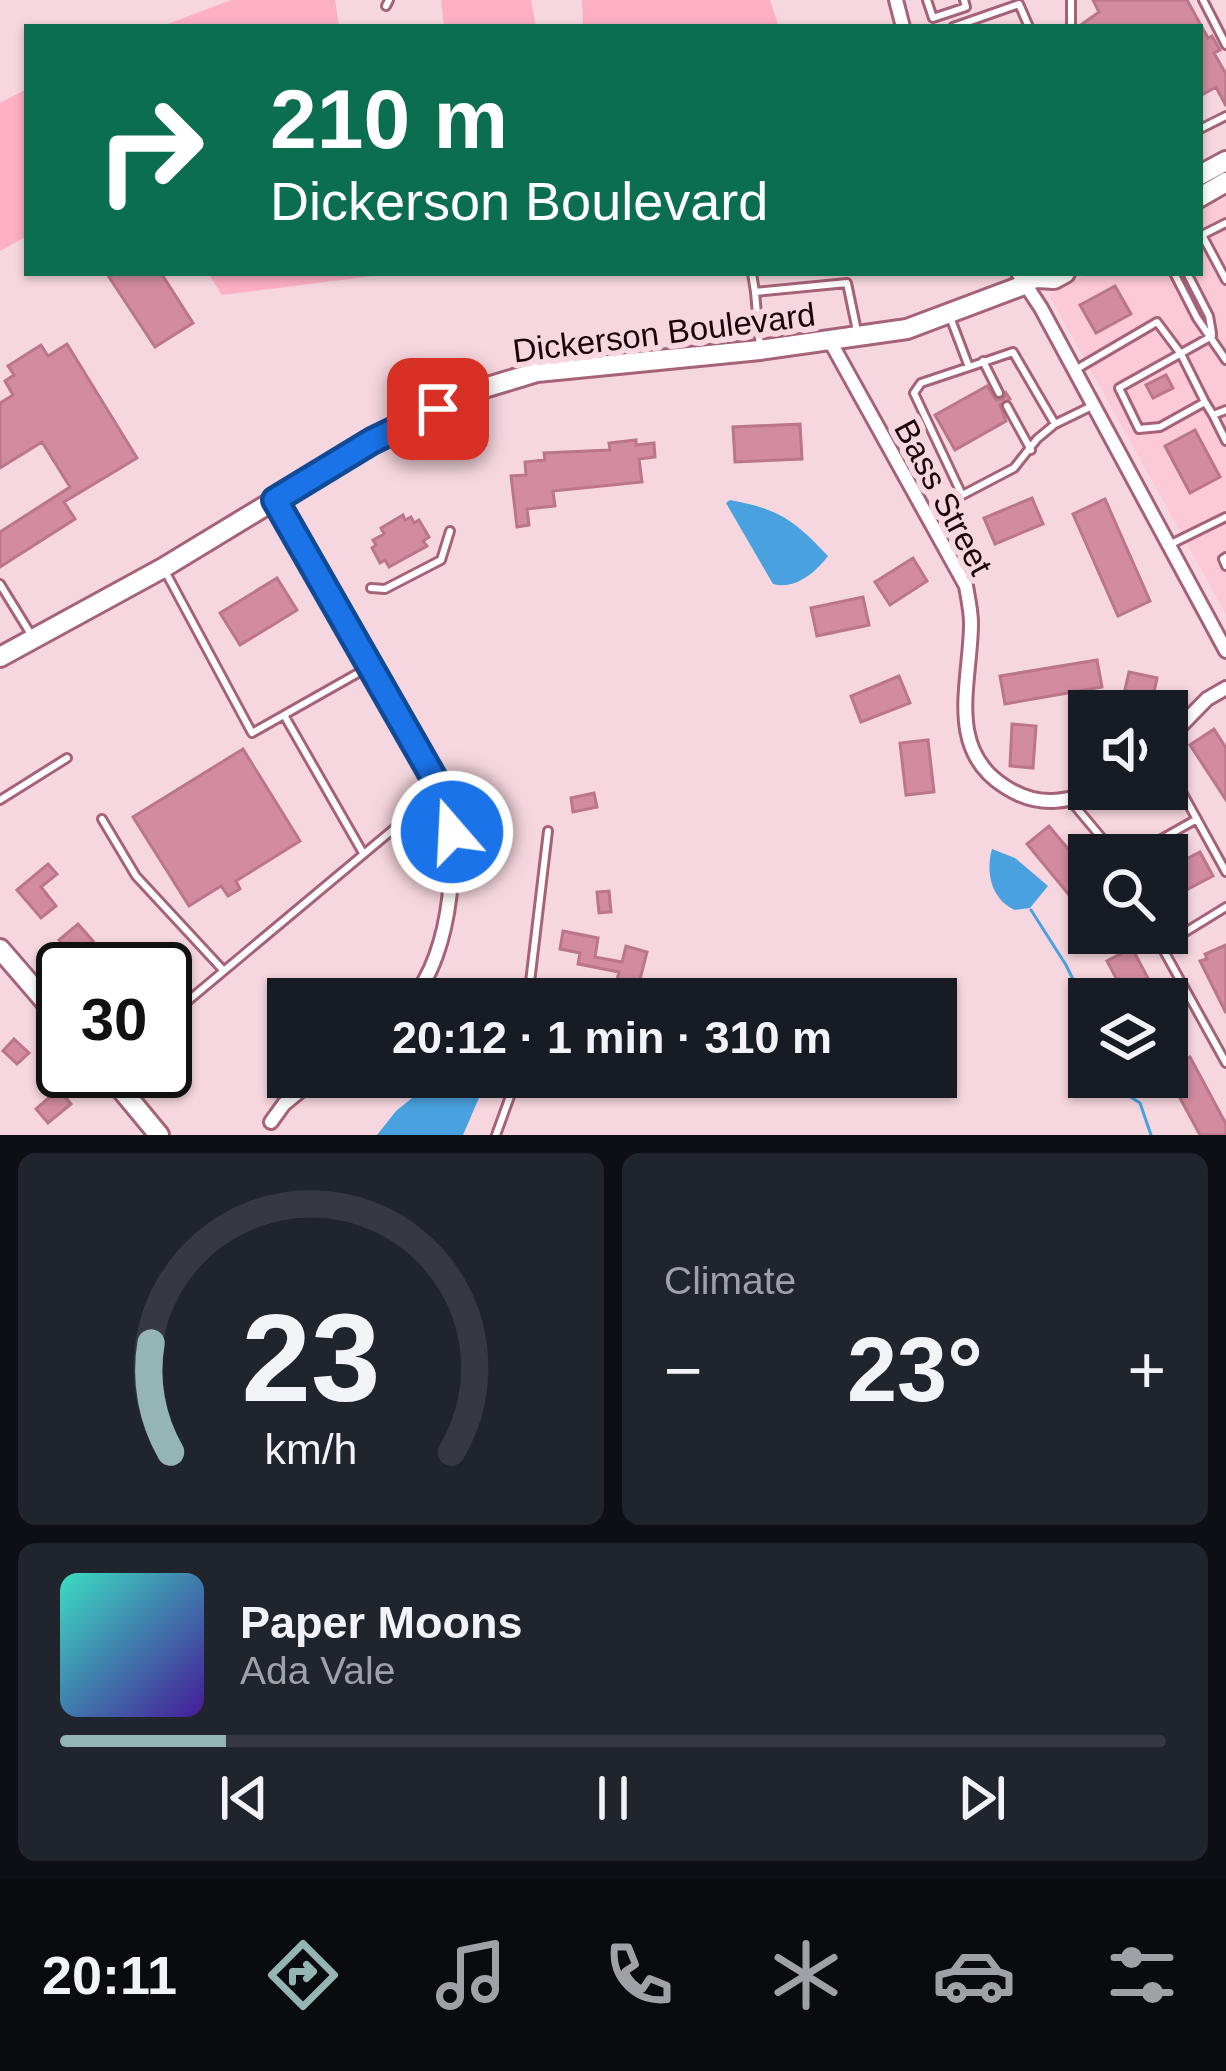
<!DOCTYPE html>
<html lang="en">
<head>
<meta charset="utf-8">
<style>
	:root { --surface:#171b24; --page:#20242c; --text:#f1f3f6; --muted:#9ea1a6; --line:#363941; --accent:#94b5b2 }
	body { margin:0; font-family:Helvetica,sans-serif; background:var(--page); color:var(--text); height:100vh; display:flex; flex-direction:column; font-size:45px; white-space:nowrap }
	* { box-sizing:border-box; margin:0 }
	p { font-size:39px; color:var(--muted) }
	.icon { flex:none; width:66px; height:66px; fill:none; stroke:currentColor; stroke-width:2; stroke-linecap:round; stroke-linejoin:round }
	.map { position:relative; height:1135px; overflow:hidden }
	.details { display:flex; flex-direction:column; gap:18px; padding:18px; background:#0d0f14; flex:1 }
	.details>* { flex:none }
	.top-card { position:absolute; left:24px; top:24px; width:1179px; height:252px; border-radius:0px; box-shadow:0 3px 9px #0004; background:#0b6e4f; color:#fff; overflow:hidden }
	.tools { position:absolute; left:1068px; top:690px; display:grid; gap:24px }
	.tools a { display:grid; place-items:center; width:120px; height:120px; border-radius:0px; background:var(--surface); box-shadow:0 3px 9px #0004; font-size:60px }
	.speed { position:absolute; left:36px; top:942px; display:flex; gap:24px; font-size:60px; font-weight:700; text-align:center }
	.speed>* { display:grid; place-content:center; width:156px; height:156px; border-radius:50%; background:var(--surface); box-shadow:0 3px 9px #0004; line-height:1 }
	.speed .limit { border:6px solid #111; border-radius:18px; background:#fff; color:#111 }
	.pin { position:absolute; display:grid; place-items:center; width:102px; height:102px; color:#fff; margin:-51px; border-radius:24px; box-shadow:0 6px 18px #0006 }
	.me { position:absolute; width:132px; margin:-66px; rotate:341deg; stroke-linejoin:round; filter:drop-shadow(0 0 9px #0008) }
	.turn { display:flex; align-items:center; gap:42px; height:252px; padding:0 48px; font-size:54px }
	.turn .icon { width:156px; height:156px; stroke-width:2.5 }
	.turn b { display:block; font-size:84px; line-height:102px }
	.big { font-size:90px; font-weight:700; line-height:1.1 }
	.details .widget { flex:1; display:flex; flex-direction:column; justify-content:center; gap:18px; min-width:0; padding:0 42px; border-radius:18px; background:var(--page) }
	.details .dial { align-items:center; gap:0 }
	.dial svg { height:312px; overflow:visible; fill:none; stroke:var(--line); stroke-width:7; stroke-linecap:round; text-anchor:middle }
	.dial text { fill:var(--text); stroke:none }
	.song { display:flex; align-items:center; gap:36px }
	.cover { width:144px; height:144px; border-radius:18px; background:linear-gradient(135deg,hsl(170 70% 55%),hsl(260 70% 35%)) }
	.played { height:12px; border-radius:6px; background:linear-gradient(90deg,var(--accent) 15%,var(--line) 15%) }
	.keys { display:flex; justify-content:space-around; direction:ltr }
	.heat { display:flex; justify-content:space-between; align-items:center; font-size:66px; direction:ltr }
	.details .tiles { flex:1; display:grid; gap:18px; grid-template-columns:1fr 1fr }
	.widget:last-child { grid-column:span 2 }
	.trip { position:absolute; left:267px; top:978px; width:690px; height:120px; border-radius:0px; background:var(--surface); box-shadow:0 3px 9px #0004; font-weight:700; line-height:120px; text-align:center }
	.tab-bar { display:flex; height:192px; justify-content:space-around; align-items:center; background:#090b0e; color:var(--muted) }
	.tab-bar .icon { width:84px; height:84px }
	.tab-bar .current { color:var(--accent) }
	.tab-bar b { font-size:54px; color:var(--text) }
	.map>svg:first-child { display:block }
</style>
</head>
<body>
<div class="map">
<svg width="1226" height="1135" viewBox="0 0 1226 1135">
	<rect width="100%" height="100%" fill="#f7d7df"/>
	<path fill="#fcc9d6" d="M1226,197V614L1049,295L1089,273H1200V212Z"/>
	<path fill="#fdafc4" d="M231,0H335L339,27H160Z
		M441,0H531L536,27H444Z
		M582,0H770L779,27H573L583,26Z
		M27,89V236L0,251V103Z
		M208,273H398L222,295Z"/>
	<path fill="#49a2df" d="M730,500C779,509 794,520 828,556C815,573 795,590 773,584L726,503Z
		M992,849L1015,858L1048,886L1030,908L1015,910C992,900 985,873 992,849Z
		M438,1077H488L463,1135H377L396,1111Z"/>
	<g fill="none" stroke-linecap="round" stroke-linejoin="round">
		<path stroke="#49a2df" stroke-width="3" d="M1031,910L1066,965L1089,1012
			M1111,1077L1126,1094L1140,1103L1151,1135"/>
	</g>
	<path fill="#d38b9f" stroke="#bb768a" stroke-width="3" d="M1093,0H1187L1208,38L1212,36L1220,50L1214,53L1226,74V106L1216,87L1200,96V27H1078L1099,12Z
		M116,273H161L193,323L155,347L109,277Z
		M1115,286L1131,314L1096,333L1080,305Z
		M67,344L137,458L64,502L75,519L0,567V532L70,487L42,442L0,468V403L13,395L5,381L14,375L8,366L41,345L48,356Z
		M1166,375L1173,388L1153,398L1146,385Z
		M987,386L996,400L1003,399L1006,393L1010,399L1000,405L1006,421L955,450L935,415Z
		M800,424L802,459L735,462L733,427Z
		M1195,430L1220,477L1190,493L1165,446Z
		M636,440V445L654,443L655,457L639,459L642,482L553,491L555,506L527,509L529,525L517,527L511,476L526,475L525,462L545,460L544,453L610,450L609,443Z
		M1032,498L1043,524L995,544L984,518Z
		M1105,499L1150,601L1118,616L1073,514Z
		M403,515L405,520L411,517L414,523L419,520L429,537L423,541L427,546L389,567L385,560L380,563L372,548L376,545L373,540L384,534L381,528Z
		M913,558L927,581L890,605L875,582Z
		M277,578L297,610L240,645L220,613Z
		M863,597L869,625L817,636L811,608Z
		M1097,660L1102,687L1005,704L1000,676Z
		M1129,672L1157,678L1150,711H1120Z
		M899,676L910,703L861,722L851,696Z
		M1012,724L1036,726L1033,768L1010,766Z
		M1214,729L1226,748V800L1190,745Z
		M928,740L934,792L906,795L900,743Z
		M243,749L300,841L236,881L240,889L228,896L221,886L189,906L133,817Z
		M594,793L597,807L573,812L571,798Z
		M1049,826L1089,874V919L1027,844Z
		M1200,852L1213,876L1173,897L1167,885V869Z
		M48,864L57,874L41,887L56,906L41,918L17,890Z
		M609,891L611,912L599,913L597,892Z
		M78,924L93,941L85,949L91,955L80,964L59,940Z
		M563,931L598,938L595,957L622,962L626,946L647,952L637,991L632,990L630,999H612L619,972L578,964L580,953L560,949Z
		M1226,945V1013L1200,961L1207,959L1205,954Z
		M1132,948L1159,999H1127L1107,961Z
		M14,1039L29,1053L17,1064L3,1051Z
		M1190,1057L1226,1124V1135H1200L1167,1074V1069Z
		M59,1089L71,1104L48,1123L36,1109Z"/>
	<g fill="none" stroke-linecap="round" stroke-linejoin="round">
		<g stroke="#a66377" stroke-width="12">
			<path id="lane" d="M927,0L933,18L966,7L964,0
				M1203,0L1226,45
				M386,6L389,0
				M953,27L1019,4L1029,27
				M1071,27V0
				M1200,129L1226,116
				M1226,223L1202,235L1226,280
				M752,273L755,292
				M1174,273L1197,318L1226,360
				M1187,273L1209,316L1212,333
				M950,317L969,367L1013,352L1055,424L1094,405
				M1212,336L1119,388L1139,429L1160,427L1205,402L1213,415L1226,410
				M760,347L755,292L847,283L857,331
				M983,361L999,393
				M1075,370L1157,322L1181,354L1205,402
				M1007,406L1031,450
				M1213,415L1226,441
				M962,495L914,393L921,383L969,367
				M928,513L1014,468L1037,439L1055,424
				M1169,545L1226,517
				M1226,557L1223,559L1226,566
				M165,571L252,733L367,668
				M0,584L32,636
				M371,588L385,589L441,560L450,531
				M284,715L363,853
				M1167,765L1226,872
				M0,800L67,758
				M1070,800L1116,855
				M102,819L136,876L223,970
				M1133,855L1197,819
				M1154,933L1226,1063
				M1161,947L1226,907
				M528,999L548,831
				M165,1020L438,792
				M496,1135L517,1077"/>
		</g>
		<g stroke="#a66377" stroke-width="18">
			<path id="street" d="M896,0L903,27
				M1018,273L1041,308L1226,651
				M830,341L966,586C968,598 971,611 971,623C971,681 945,748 1004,786C1037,808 1065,803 1101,789
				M275,499L439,787C463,839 452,957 411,999
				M1167,740L1207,699L1226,688
				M271,1122L284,1104L317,1077"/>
		</g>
		<g stroke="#a66377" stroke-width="24">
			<path id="secondary" d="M0,949L63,1022
				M106,1071L159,1135"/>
		</g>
		<g stroke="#a66377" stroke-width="24">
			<path id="primary" d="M1200,175L1226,161
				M1200,197L1226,182
				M1037,278L1054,279L1065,273
				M0,657L163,568L372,441L471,392L537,372L760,350L907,329L1024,285L1041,273"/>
		</g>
		<use href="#lane" stroke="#fff" stroke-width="6"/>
		<use href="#street" stroke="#fff" stroke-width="12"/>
		<use href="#secondary" stroke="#fff" stroke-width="18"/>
		<use href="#primary" stroke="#fff" stroke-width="18"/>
	</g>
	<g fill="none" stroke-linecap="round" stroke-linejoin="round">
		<g stroke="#114b97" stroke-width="30">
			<path id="route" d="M438,409L372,441L275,500L439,787L451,816L452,832"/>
		</g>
		<use href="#route" stroke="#1a73e8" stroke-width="21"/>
	</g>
	<g text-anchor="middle" stroke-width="12" stroke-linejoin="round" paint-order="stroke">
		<g font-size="33" fill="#1b040c" stroke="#f7d7df">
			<text transform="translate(664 332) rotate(-7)" y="12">Dickerson Boulevard</text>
			<text transform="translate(944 497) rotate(62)" y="12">Bass Street</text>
		</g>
	</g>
</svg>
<div class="tools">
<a><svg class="icon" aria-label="sound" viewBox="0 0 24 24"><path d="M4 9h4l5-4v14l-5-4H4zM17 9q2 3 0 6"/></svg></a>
<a><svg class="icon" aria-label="search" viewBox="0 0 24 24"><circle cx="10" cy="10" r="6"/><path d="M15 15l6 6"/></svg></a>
<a><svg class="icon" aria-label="layers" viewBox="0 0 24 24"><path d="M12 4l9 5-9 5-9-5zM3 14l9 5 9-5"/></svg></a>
</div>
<div class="speed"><div class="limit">30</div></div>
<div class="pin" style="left:438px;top:409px;background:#d93025"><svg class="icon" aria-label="arrive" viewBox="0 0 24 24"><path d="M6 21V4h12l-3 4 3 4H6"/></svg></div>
<svg class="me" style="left:452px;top:832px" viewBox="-20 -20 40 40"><circle r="17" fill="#1a73e8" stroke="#fff" stroke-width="3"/><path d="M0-11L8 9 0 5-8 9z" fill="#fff"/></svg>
<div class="trip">20:12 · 1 min · 310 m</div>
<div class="top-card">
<div class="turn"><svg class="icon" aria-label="right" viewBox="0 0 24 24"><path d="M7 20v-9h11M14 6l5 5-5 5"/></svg><div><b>210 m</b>Dickerson Boulevard</div></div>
</div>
</div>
<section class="details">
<div class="tiles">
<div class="widget dial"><svg viewBox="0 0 100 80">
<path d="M14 69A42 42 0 1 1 86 69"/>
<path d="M14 69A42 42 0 0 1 9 41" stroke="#94b5b2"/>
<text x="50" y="56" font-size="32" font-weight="700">23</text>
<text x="50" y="72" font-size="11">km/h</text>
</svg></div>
<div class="widget"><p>Climate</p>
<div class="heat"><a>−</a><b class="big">23°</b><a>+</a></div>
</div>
<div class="widget">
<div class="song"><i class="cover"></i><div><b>Paper Moons</b><p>Ada Vale</p></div></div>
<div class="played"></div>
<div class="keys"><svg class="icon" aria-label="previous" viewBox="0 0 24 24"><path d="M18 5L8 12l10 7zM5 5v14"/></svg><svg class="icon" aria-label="pause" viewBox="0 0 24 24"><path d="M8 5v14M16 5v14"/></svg><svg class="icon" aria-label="next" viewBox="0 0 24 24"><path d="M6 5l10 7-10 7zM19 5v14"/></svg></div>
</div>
</div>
</section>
<nav class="tab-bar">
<b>20:11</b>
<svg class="icon current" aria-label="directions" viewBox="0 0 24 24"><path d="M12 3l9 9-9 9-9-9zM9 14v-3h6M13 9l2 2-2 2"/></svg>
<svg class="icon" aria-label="music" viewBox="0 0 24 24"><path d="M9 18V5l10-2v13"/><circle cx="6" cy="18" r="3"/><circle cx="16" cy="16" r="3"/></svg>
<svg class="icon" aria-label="phone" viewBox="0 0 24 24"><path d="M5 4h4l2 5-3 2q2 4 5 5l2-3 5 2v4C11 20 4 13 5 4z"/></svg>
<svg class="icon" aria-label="climate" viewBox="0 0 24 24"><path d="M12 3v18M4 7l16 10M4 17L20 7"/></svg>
<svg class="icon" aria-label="car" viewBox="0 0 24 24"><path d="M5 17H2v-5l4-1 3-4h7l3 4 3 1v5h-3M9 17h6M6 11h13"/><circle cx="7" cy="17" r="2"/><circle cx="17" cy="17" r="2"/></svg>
<svg class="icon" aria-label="filters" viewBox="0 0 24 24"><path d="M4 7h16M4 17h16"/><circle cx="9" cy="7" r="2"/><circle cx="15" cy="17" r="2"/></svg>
</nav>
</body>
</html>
